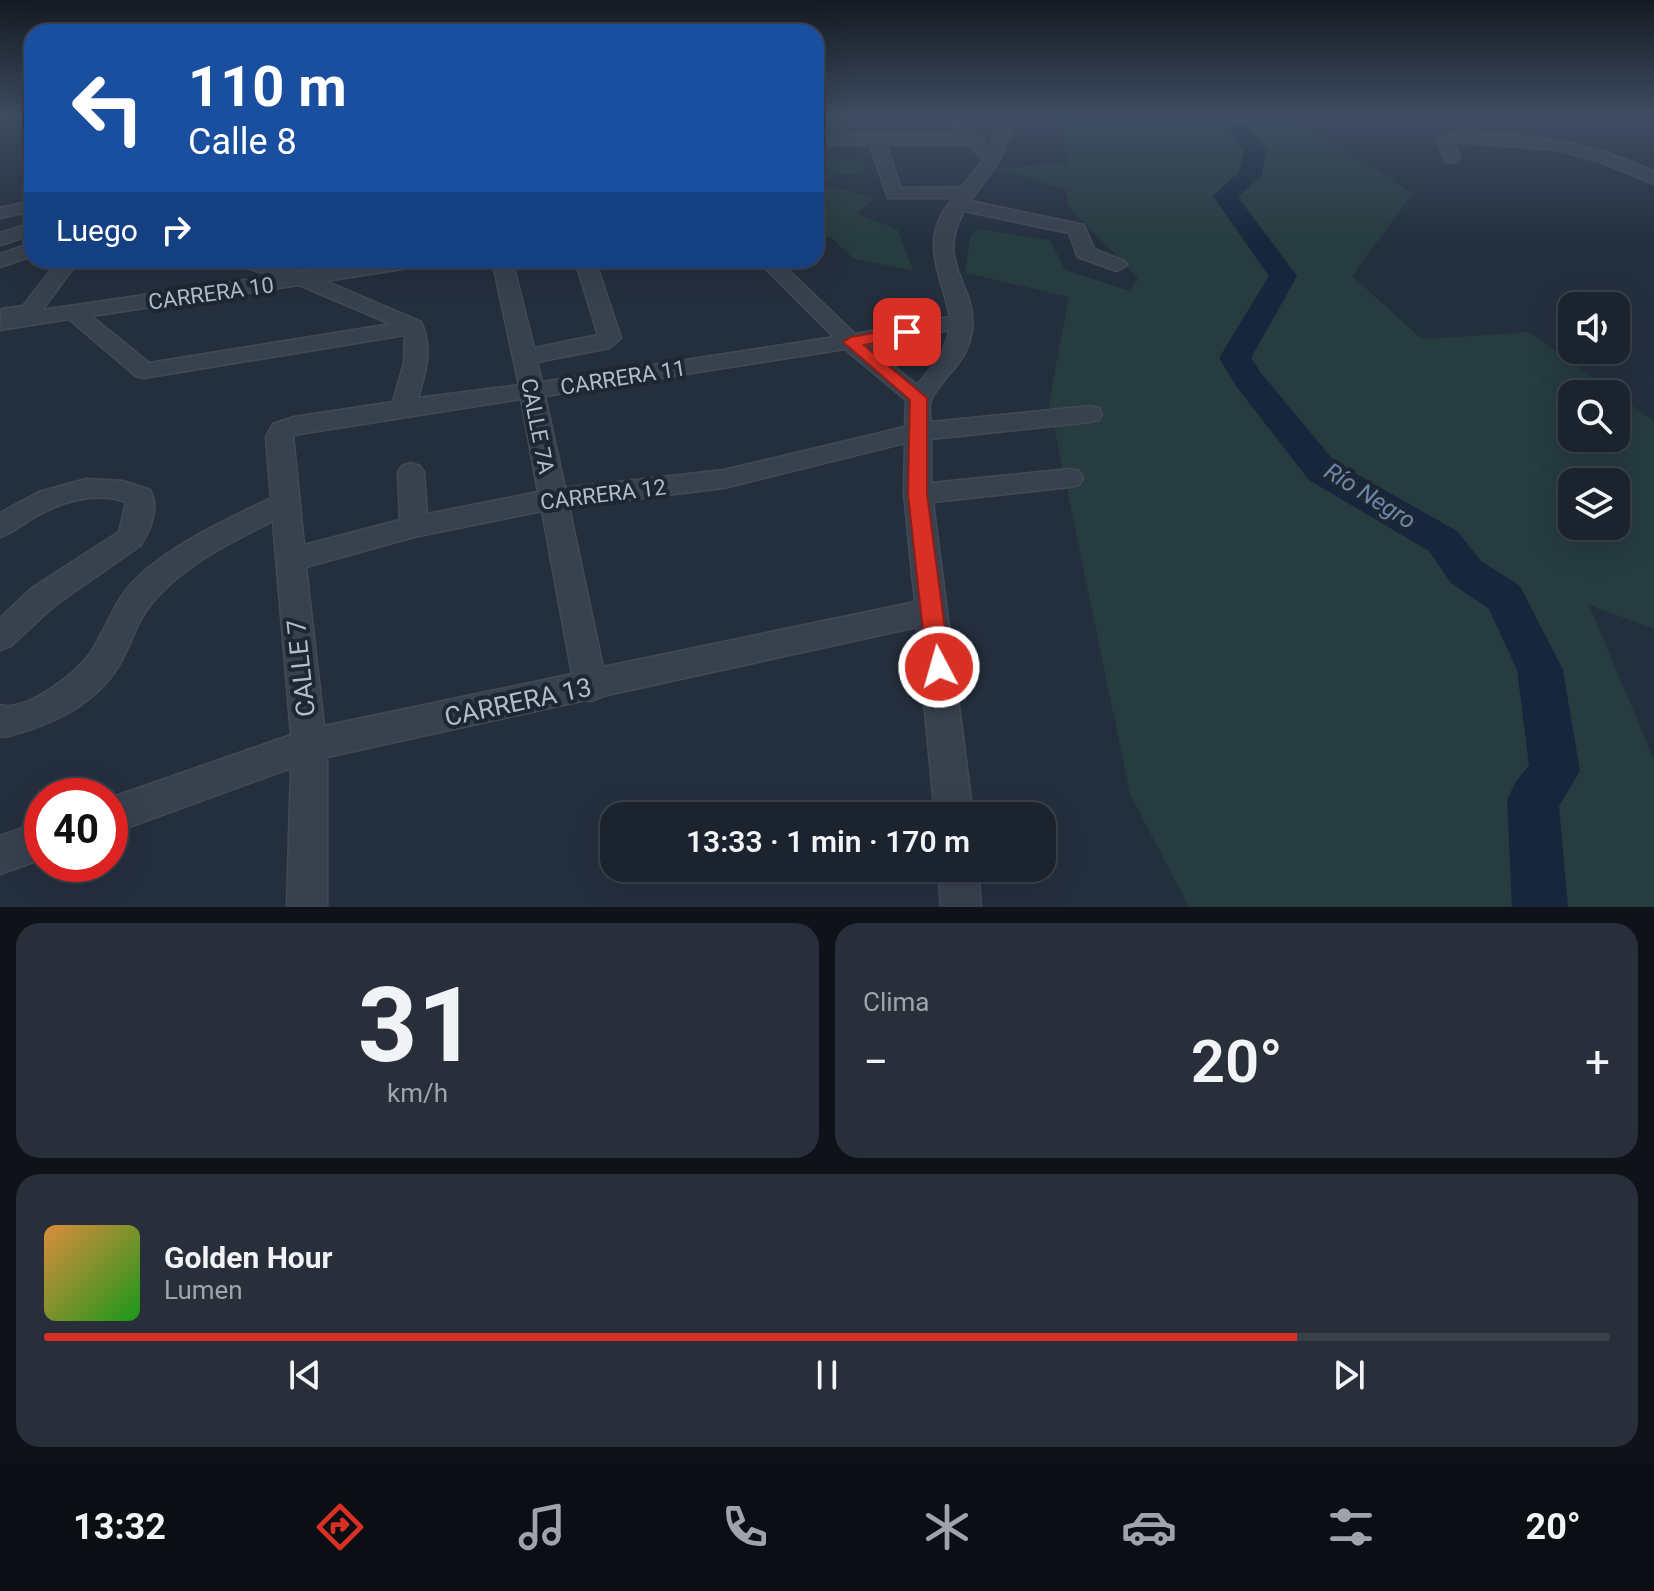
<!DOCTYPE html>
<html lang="es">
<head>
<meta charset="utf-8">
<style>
	:root { --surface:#1b232e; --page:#282f3a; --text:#f1f3f6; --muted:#a0a4aa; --line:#39404a; --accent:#d93025 }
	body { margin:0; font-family:Roboto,sans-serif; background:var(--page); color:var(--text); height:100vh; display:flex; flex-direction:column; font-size:30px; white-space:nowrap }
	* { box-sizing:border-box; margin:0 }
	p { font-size:26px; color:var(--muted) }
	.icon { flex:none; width:44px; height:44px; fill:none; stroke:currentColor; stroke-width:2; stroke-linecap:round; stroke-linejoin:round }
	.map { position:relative; height:907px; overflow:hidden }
	.panel { display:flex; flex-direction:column; gap:16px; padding:16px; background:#0f1319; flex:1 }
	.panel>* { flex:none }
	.banner { position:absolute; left:24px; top:24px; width:800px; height:244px; border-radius:24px; box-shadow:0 8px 32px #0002,0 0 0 2px var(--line); background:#1a4fa0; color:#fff; overflow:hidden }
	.tools { position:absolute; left:1558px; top:292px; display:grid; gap:16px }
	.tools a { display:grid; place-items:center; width:72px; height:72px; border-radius:16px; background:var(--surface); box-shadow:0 8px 32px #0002,0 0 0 2px var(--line); font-size:40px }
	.speed { position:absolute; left:24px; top:778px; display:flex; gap:16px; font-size:40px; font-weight:700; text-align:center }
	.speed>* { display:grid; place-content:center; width:104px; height:104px; border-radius:50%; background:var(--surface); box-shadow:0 8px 32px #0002,0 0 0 2px var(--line); line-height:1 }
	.speed .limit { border:12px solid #d22; background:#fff; color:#111 }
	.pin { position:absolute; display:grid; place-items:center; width:68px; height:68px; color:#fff; margin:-34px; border-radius:16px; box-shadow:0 4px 12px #0006 }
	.me { position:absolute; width:88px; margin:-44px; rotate:354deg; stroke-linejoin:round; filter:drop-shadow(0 0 6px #0008) }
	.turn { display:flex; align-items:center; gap:28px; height:168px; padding:0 32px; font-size:36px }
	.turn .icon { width:104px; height:104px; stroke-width:2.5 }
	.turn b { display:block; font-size:56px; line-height:68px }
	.then { display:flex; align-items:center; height:76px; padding:0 32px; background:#0003; gap:16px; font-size:30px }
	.big { font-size:60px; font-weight:600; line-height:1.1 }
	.panel .tile { flex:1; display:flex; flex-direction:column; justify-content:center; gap:12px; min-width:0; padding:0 28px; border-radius:24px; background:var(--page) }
	.panel .dial { align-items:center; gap:0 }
	.dial b { font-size:104px; line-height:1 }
	.song { display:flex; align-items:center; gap:24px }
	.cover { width:96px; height:96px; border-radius:12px; background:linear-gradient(135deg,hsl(30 70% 55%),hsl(120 70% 35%)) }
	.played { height:8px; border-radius:4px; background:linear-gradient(90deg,var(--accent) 80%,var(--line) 80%) }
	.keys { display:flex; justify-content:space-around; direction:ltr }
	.heat { display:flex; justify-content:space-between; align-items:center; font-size:44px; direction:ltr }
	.panel .tiles { flex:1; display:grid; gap:16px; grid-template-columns:1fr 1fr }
	.tile:last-child { grid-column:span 2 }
	.trip { position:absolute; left:600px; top:802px; width:456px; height:80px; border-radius:24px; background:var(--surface); box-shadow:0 8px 32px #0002,0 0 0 2px var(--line); font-weight:600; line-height:80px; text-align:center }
	.dock { display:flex; height:128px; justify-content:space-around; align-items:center; background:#0b0e12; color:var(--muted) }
	.dock .icon { width:56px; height:56px }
	.dock .on { color:var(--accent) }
	.dock b { font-size:36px; color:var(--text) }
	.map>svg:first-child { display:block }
</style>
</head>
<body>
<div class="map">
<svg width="1654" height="907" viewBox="0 0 1654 907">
	<rect width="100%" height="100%" fill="#242f3e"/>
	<path fill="#263c3f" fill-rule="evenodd" d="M1061,116H1275L1314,131L1413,193L1352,276L1422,339L1529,332L1616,394H1572V438H1616V394L1654,421V629L1589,605L1654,760V907H1189L1130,794L1049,402L1069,297L965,273L970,236L978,229L1050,240L1065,270L1130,291L1138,278L1069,207L1066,190L995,168L1068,163ZM1572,482H1616V526H1572Z
		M816,161H863L864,173L835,175L820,184L875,197L857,214L898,230L913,271L853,258L831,238L816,234Z"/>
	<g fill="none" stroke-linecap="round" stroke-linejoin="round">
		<path fill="#17263c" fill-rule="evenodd" d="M1207,116C1238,116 1248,124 1266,150L1262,175L1238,197L1297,276L1251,358L1261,373L1335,462L1457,531L1481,561L1520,586L1563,670L1580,771L1559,806L1568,907H1512L1507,800L1515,783L1529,765L1517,670L1489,609L1451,583L1429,551L1309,480L1236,386L1219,358L1269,276L1213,196L1239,172L1244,151L1233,138Z"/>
		<g stroke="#414a57" stroke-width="3">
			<path id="minor" d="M943,116H960L989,147L1000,116H1016L1000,160L970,201L1084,225L1094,249L1124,261L1127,265L1117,271L1078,257L1069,233L964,211C934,265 977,283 972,329C968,363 946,372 932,398C928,404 930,415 931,422L1090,406L1099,408L1102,414L1099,420L1090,422L931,439V483L1070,469L1079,471L1083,478L1079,485L1070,487L933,502L973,816H935L917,627L603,696L591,701L586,700L327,757V907H287L291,768L110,834V798L291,735L273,521C234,541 191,561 160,594C133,621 133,646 114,673C87,710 47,726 5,737L0,736V705C26,713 77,673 91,652C109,624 114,599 140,575C178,541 226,520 271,498L266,437L273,424L294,417L393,402L404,363L405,335L144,378L136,376L69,319L0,330L2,309L23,306L59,260H79L42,310L273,276L234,264L231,260H262L301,272L382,260H432L422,266L325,281L421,322C433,348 426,371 418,398L519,385L492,260H512L534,348L598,335L575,260H595L621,338L609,348L537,362L542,382L803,342L834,337L757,260H778L855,334L950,317C941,272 917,238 954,198H888L870,145H816V135H960ZM886,145H969L983,160L962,187L901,188ZM299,285L391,324L149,363L91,316ZM950,330L941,357L917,385L868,345ZM845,349L906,400L905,427L724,470L565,488L545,396ZM521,399L538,492L427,514L424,472L420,466L411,463L402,466L398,472L400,520L304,545L293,435ZM905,443L904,494L915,602L603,667L569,507L724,488ZM542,511L572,674L324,726L306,567L414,537Z
				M1455,132C1524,133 1591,141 1654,172V184L1601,162L1558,150L1457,142L1454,143L1460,158L1452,163L1446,162L1437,141Z
				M32,201V211L0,218V208Z
				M32,223V235L0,245V233Z
				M32,243V256L0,267V254Z
				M86,479L123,481L150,490C160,507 150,530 141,545L54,606L11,646L0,650V618L32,588L119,532L126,502C95,491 60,502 33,518C22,525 13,533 0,537V513L39,492Z
				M42,821V859L0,874V836Z
				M938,868H978L981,907H941Z"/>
		</g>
		<use href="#minor" fill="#38414e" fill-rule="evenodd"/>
	</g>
	<linearGradient id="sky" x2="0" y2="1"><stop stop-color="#141a22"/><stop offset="0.48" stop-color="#3f4d63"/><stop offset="1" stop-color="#3f4d63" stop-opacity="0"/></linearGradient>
	<rect width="1654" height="243" fill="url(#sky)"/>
	<path fill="#d93025" stroke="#8d1f18" stroke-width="2" d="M907,327L913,329V335L864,345L927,398V494L950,667L947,674L939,677L931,674L927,667L908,494L910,400L843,342L851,337Z"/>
	<g text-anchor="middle" stroke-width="8" stroke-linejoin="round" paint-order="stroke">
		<g font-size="22" fill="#b4bcc9" stroke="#1d2633">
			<text transform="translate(211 293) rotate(-8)" y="8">CARRERA 10</text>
			<text transform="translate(623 377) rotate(-9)" y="8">CARRERA 11</text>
			<text transform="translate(538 426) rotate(79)" y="8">CALLE 7A</text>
			<text transform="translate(603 494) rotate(-7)" y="8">CARRERA 12</text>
		</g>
		<g font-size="24" font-style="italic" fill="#6d86a8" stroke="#1d2633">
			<text transform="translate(1370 496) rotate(32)" y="8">Río Negro</text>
		</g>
		<g font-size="26" fill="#b4bcc9" stroke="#1d2633">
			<text transform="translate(301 668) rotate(-96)" y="9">CALLE 7</text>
			<text transform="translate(518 702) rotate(-12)" y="9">CARRERA 13</text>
		</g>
	</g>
</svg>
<div class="tools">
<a><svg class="icon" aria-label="sound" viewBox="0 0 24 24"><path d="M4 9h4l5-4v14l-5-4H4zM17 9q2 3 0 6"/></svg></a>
<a><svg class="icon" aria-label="search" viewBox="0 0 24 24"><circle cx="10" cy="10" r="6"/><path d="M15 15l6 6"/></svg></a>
<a><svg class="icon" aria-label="layers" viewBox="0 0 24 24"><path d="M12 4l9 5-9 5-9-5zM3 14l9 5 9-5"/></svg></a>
</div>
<div class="speed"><div class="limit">40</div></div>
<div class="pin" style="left:907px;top:332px;background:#d93025"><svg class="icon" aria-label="arrive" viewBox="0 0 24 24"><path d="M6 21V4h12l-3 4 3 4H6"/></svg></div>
<svg class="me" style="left:939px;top:667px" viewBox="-20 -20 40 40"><circle r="17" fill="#d93025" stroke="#fff" stroke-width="3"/><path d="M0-11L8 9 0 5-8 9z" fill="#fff"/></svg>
<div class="trip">13:33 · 1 min · 170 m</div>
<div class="banner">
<div class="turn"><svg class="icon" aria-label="left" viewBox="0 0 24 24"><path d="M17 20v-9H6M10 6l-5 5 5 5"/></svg><div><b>110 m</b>Calle 8</div></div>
<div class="then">Luego<svg class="icon" aria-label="right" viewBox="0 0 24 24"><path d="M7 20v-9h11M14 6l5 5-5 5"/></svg></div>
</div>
</div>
<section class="panel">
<div class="tiles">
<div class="tile dial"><b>31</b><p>km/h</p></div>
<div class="tile"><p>Clima</p>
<div class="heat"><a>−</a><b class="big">20°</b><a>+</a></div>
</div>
<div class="tile">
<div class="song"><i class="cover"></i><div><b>Golden Hour</b><p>Lumen</p></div></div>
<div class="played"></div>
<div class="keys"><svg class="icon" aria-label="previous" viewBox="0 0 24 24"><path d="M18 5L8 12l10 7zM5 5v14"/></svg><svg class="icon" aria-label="pause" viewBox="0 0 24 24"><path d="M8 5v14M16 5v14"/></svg><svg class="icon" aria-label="next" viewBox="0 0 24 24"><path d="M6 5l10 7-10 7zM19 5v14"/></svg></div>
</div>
</div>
</section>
<nav class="dock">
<b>13:32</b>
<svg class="icon on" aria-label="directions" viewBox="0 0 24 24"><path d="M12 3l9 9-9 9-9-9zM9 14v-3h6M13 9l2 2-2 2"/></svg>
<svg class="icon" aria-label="music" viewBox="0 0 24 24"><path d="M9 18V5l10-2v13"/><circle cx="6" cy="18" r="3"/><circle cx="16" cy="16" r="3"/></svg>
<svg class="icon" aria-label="phone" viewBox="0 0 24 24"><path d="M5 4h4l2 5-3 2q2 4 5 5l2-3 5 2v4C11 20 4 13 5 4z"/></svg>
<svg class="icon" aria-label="climate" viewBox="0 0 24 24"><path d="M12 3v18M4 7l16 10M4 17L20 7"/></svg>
<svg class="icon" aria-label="car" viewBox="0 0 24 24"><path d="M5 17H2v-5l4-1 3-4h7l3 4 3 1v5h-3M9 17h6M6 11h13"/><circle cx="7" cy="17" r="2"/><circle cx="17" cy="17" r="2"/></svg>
<svg class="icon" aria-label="filters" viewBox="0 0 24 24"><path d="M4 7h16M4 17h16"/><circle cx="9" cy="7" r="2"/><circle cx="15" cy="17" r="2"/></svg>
<b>20°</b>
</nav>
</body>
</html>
